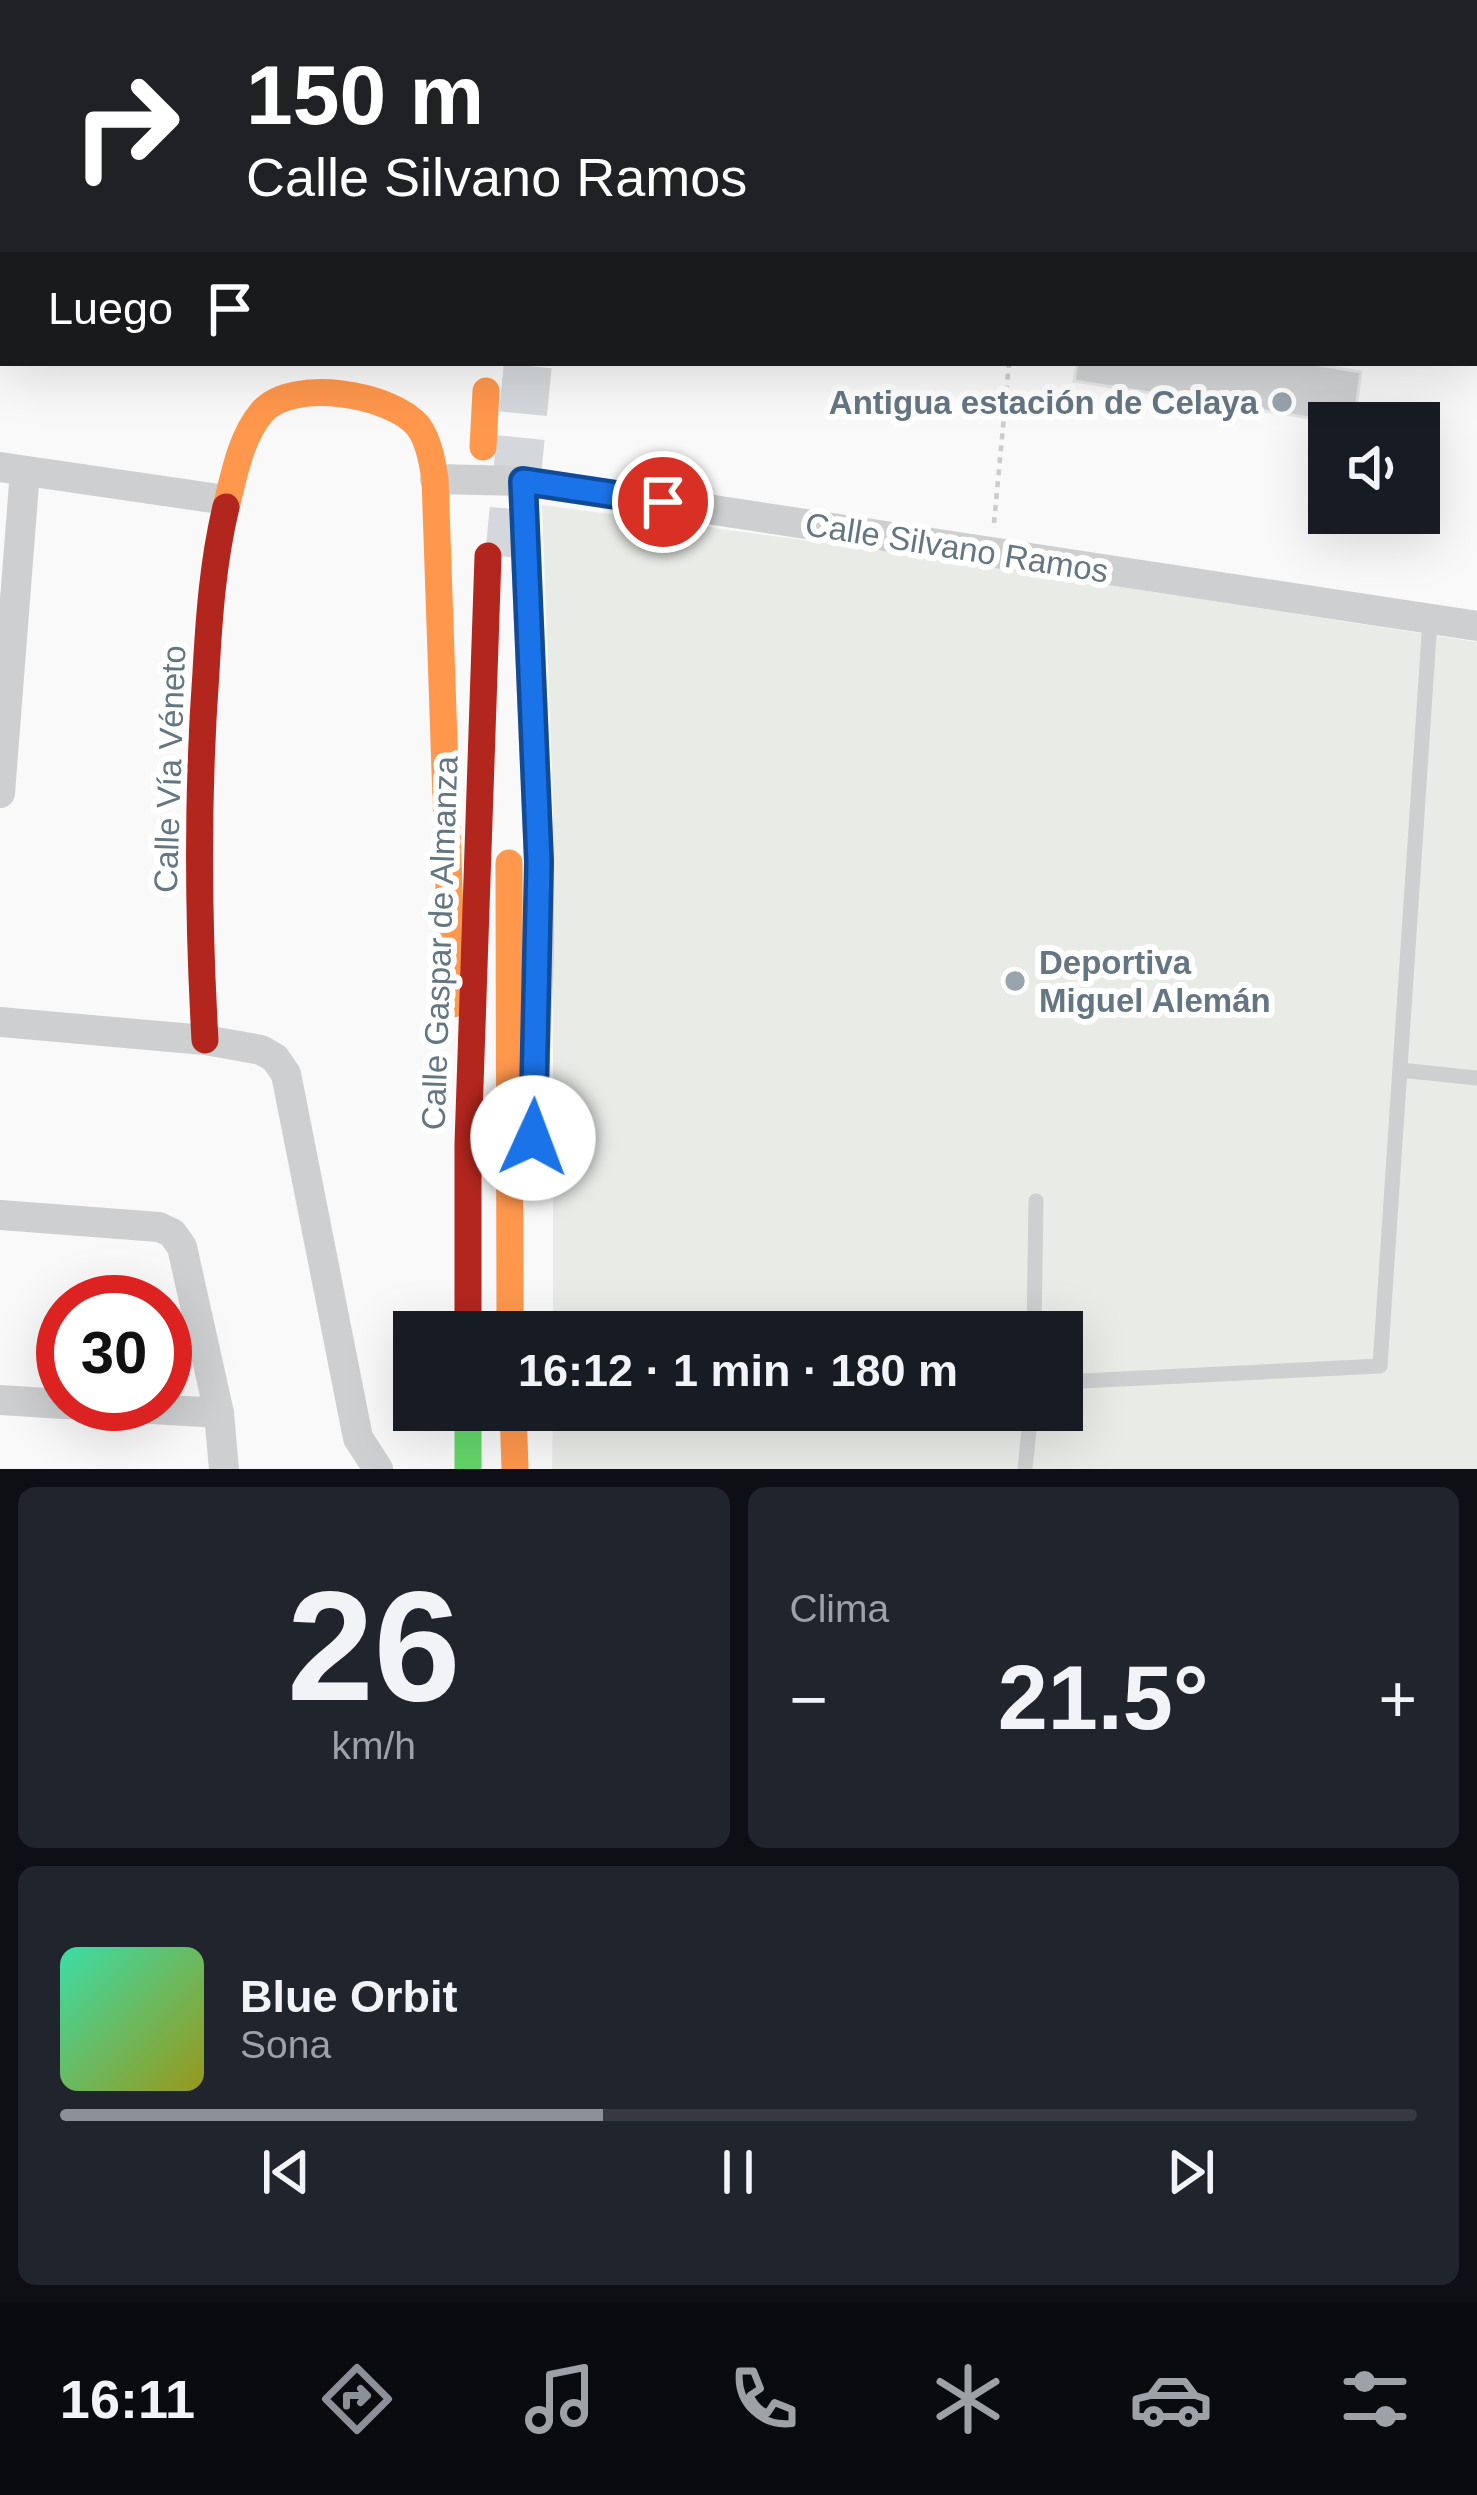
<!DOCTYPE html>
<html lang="es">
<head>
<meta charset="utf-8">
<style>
	:root { --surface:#171b24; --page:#20242c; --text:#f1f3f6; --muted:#9ea1a6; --line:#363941; --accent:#8c9099 }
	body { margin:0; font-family:Helvetica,sans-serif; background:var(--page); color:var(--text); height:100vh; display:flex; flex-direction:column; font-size:45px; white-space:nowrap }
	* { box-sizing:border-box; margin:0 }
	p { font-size:39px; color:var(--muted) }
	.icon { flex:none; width:66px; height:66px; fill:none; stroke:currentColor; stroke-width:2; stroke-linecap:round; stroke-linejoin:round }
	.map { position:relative; height:1469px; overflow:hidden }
	.panel { display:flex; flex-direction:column; gap:18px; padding:18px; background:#0d0f14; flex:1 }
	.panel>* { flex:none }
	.guide { position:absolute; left:0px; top:0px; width:1479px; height:366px; box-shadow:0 12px 48px #0002; background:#202124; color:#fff; overflow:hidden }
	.fabs { position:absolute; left:1308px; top:402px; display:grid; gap:24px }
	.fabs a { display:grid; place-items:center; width:132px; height:132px; border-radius:0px; background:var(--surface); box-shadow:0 12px 48px #0002; font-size:60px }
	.speed { position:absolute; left:36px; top:1275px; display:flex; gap:24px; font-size:60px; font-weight:700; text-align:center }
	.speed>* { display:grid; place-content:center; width:156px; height:156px; border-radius:50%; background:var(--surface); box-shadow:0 12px 48px #0002; line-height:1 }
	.speed .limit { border:18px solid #d22; background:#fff; color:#111 }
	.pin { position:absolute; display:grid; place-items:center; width:102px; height:102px; color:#fff; margin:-51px; border:6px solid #fff; border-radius:50%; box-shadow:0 3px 12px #0007 }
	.me { position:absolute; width:132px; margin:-66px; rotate:2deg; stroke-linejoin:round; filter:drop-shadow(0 0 9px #0008) }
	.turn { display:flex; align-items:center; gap:42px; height:252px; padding:0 48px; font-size:54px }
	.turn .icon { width:156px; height:156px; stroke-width:2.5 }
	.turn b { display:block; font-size:84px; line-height:102px }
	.then { display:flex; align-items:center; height:114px; padding:0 48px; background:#0003; gap:24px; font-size:45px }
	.big { font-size:90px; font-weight:700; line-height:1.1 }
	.panel .card { flex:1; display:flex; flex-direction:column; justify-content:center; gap:18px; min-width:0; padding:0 42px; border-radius:18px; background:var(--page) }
	.panel .dial { align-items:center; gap:0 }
	.dial b { font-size:156px; line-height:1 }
	.song { display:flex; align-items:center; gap:36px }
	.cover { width:144px; height:144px; border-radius:18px; background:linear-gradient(135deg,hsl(160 70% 55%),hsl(60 70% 35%)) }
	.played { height:12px; border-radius:6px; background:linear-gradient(90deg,var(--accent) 40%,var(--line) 40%) }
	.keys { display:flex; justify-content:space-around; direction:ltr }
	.heat { display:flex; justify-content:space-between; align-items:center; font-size:66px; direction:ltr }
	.panel .tiles { flex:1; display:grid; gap:18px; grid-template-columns:1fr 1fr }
	.card:last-child { grid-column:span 2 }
	.trip { position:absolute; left:393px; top:1311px; width:690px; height:120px; border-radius:0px; background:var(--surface); box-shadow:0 12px 48px #0002; font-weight:700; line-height:120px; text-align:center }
	.tab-bar { display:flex; height:192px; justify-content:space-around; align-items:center; background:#090b0e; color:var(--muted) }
	.tab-bar .icon { width:84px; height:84px }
	.tab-bar .on { color:var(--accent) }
	.tab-bar b { font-size:54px; color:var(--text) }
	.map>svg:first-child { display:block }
</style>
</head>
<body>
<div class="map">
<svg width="1477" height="1469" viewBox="0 0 1477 1469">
	<rect width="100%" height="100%" fill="#f9f9f9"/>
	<path fill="#e8ebe6" d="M542,505L901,553L1477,642V1469H552L553,1410H1062V1332H553V796Z"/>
	<path fill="#d0d2d3" stroke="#e8e8e8" stroke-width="3" d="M1077,363H1307L1361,372L1354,423H1341L1074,381Z"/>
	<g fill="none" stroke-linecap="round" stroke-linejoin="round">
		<path stroke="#d4d8dc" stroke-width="48" stroke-dasharray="48 24" stroke-linecap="butt" d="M509,557L528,363"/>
		<path stroke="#cbcccd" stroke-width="4.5" stroke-dasharray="6 6" stroke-linecap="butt" d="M994,523L1009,363"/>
		<path stroke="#cecfd0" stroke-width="15" d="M1400,1070L1477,1078
			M1034,1332L1036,1201
			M1062,1382L1380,1366L1430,620
			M1025,1469L1031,1410"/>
		<path stroke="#cecfd0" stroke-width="30" d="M1383,3L1384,0
			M1476,327L1477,328
			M0,467L226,500
			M435,479L523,481L1477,626
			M523,481L539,862V954L531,1154
			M0,793L25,471
			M0,1022L205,1040L261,1050L275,1058L286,1074L358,1438L378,1469
			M0,1215L159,1227L172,1233L182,1247L219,1413L224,1469
			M0,1400L63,1404
			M68,1404L219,1413"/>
		<path stroke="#63d668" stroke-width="27" d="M468,1410V1469"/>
		<path stroke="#ff974d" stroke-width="27" d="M1061,3L1062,0
			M483,447L486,391
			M226,507C234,476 240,438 262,412C292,377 392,394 418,426C429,441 432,461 435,479L453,1004
			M509,863L510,1332
			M513,1410L515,1469"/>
		<path stroke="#b3261e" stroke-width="27" d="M290,0L295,3
			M205,1040C198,918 197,794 206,672C209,617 213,561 226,507
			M468,1332V1144L488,556"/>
	</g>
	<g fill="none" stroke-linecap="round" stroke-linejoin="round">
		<g stroke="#114b97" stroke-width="30">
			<path id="route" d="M533,1138L539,862L523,481L663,502"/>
		</g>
		<use href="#route" stroke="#1a73e8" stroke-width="21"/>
	</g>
	<g fill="#99a4ac" stroke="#fff" stroke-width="4.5">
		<circle cx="1282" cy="402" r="12"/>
		<circle cx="1015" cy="981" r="12"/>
	</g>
	<g text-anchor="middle" stroke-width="12" stroke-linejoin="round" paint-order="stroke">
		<g font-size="33" font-weight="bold" fill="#657683" stroke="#fff" text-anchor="end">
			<text x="1258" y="414">Antigua estación de Celaya</text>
			<text x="1039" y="974" text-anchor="start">Deportiva<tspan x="1039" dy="38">Miguel Alemán</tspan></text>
		</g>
		<g font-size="33" fill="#657683" stroke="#fff">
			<text transform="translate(957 547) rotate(9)" y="12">Calle Silvano Ramos</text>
			<text transform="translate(169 769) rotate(-88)" y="12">Calle Vía Véneto</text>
			<text transform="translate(439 943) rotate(-88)" y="12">Calle Gaspar de Almanza</text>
		</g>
	</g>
</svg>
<div class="fabs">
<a><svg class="icon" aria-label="sound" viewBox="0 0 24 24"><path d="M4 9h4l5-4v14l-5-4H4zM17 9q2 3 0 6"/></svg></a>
</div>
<div class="speed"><div class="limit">30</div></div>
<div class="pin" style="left:663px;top:502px;background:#d93025"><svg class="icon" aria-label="arrive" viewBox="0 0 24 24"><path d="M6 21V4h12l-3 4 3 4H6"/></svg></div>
<svg class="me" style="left:533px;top:1138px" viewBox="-20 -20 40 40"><circle r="19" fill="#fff"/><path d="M0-13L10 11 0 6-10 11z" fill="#1a73e8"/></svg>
<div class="trip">16:12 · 1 min · 180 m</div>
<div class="guide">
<div class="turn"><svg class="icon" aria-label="right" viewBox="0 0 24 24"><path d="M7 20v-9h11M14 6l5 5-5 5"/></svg><div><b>150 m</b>Calle Silvano Ramos</div></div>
<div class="then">Luego<svg class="icon" aria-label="arrive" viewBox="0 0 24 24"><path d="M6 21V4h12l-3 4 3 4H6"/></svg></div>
</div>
</div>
<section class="panel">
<div class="tiles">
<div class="card dial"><b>26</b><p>km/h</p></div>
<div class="card"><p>Clima</p>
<div class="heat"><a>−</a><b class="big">21.5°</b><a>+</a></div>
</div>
<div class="card">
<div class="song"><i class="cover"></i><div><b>Blue Orbit</b><p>Sona</p></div></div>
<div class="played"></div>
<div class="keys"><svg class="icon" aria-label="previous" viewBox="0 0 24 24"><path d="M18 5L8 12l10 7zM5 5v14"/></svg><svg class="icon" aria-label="pause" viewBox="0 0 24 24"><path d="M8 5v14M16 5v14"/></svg><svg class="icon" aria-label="next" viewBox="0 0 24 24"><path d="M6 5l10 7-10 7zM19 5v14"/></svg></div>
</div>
</div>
</section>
<nav class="tab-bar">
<b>16:11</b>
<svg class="icon on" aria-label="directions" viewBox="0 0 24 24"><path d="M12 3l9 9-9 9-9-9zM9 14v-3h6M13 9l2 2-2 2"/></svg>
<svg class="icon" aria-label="music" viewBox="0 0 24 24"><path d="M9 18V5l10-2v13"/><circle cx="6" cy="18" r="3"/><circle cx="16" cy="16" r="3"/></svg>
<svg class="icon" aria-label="phone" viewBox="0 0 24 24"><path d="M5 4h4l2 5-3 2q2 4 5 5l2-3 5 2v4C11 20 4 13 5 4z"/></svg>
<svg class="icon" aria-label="climate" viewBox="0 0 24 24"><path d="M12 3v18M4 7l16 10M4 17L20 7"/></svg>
<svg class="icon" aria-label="car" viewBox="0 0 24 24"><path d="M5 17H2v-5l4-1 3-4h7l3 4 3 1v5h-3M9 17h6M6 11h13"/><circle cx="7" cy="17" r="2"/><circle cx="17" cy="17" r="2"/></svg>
<svg class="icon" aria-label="filters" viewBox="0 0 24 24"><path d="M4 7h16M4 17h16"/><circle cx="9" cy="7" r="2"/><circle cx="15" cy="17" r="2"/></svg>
</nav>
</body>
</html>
